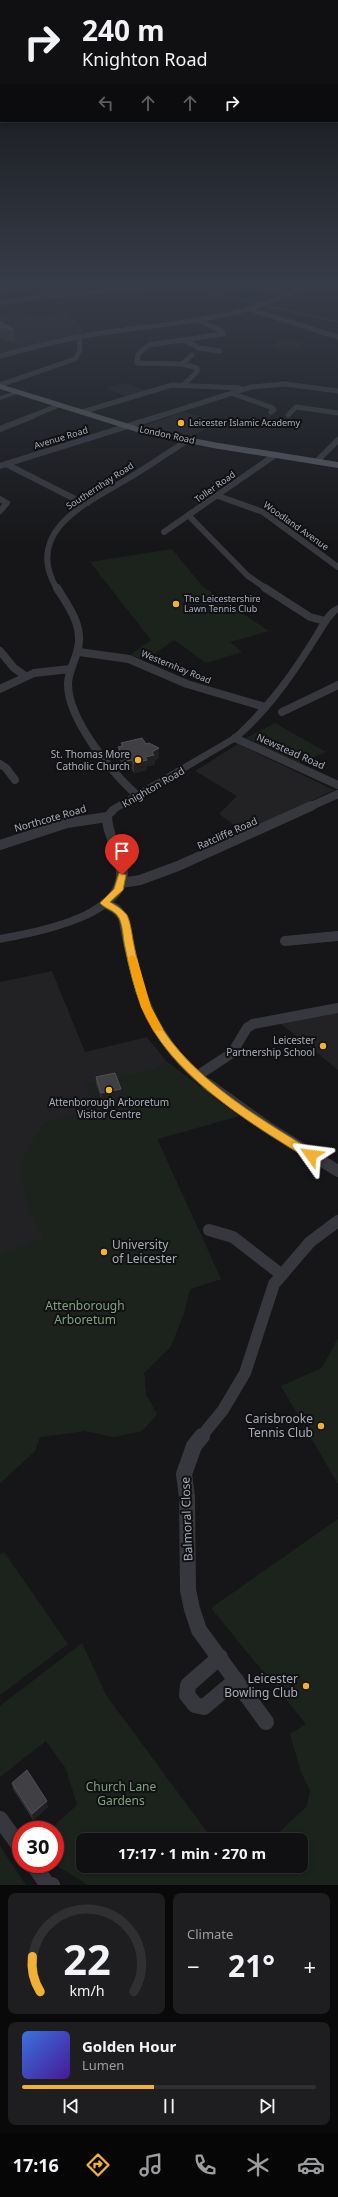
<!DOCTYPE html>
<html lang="en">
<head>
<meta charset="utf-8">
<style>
	:root { --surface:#101012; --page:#1e1e20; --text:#f1f3f6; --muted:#9c9d9f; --line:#303032; --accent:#f2b134 }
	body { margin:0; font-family:"Noto Sans",sans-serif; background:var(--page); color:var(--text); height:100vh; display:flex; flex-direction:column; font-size:15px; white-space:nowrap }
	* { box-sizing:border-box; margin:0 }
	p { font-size:13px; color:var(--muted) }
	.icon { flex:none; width:22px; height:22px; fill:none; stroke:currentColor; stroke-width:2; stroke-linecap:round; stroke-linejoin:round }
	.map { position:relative; height:1885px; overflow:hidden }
	.sheet { display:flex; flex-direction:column; gap:8px; padding:8px; background:#09090a; flex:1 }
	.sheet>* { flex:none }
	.guide { position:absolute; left:0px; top:0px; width:338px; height:122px; box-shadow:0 2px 6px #0003,0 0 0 1px var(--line); background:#101012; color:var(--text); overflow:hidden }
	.speed { position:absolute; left:12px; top:1821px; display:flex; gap:8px; font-size:20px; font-weight:700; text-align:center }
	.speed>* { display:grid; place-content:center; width:52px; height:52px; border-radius:50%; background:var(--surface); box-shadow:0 2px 6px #0003,0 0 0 1px var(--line); line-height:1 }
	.speed .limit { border:6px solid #d22; background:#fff; color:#111 }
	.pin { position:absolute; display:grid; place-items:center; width:34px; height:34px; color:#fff; margin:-41px -17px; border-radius:50% 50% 50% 0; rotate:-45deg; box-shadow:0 0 4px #0007 }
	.pin .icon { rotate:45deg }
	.me { position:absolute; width:44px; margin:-22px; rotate:301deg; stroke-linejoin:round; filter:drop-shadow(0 0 3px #0008) }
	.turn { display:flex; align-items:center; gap:14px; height:84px; padding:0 16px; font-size:18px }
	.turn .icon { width:52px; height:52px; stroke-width:2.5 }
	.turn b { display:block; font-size:28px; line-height:34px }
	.lanes { display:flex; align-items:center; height:38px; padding:0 16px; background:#0003; justify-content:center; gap:20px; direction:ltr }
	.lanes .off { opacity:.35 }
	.big { font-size:30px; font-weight:700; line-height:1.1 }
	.sheet .tile { flex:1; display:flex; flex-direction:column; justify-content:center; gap:6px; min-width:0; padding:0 14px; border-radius:8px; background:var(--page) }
	.sheet .dial { align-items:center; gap:0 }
	.dial svg { height:104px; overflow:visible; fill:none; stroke:var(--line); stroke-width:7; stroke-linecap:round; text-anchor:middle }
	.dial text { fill:var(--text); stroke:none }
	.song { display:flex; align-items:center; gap:12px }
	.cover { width:48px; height:48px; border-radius:6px; background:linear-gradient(135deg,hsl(220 70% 55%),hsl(260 70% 35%)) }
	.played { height:4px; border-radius:2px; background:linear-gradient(90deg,var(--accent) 45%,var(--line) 45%) }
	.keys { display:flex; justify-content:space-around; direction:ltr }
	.heat { display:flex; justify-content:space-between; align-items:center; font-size:22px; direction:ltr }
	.sheet .tiles { flex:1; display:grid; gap:8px; grid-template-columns:1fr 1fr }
	.tile:last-child { grid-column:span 2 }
	.trip { position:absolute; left:76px; top:1833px; width:232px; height:40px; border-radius:8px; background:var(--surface); box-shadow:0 2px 6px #0003,0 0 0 1px var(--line); font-weight:700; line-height:40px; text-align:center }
	.dock { display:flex; height:64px; justify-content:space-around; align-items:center; background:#060607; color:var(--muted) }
	.dock .icon { width:28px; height:28px }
	.dock .active { color:var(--accent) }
	.dock b { font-size:18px; color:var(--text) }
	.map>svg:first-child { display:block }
</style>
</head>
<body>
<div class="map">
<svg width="338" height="1885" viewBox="0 0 338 1885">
	<rect width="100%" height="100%" fill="#161618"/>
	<path fill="#222225" d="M20,312L36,318L66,312L82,327V333L0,354V316Z
		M126,383L147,391L127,397L106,388Z
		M183,412L217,421L193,437L141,427Z
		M238,744L334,790L244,832L219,814L237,796L195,771Z
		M52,971L85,1052L147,1037L166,1061L239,1116L157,1139L221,1279L190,1289L184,1313L171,1346L144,1373L146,1395L157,1414L142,1431L114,1437L85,1431L40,1437L35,1451L0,1483V982Z
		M338,1011V1070L280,1023Z"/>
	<path fill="#1c231d" d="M52,281H161L50,284Z
		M228,281H236L267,290L243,299L210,291L228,284L224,283Z
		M277,339L304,341L299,349L273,347Z
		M11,342L23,345L32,342L35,345L0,354V344Z
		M172,549L202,586L269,631L230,642L242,652L206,663L174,640L146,660L130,655L151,640L90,562Z
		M275,723L326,752L299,763L246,738Z
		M166,1061L239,1116L157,1139L221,1279L190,1289L184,1313L171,1346L144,1373L146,1395L157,1414L142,1431L114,1437L85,1431L40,1437L35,1451L0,1483V1255L44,1238C32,1215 19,1190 23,1162C25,1151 38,1133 44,1123L94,1107L86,1084L153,1070Z
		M338,1338V1484L281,1386L322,1368Z
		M338,1519V1885H88L54,1864L55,1830H49L77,1805L66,1769L46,1741L0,1777V1706L82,1643L106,1695L213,1840H83V1866H232L238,1874L245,1866H301V1840H271L307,1806L310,1791L301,1772L290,1734L306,1724L211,1608Z
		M4,1552L68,1644L0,1695V1555Z
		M0,1846L26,1885H0Z"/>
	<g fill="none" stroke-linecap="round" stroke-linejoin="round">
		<path stroke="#2c353c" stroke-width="1.5" d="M162,281L172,284
			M178,286L260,304
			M267,306L338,322"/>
		<path stroke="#37383d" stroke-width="5" d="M241,281L290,295
			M0,289L28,284
			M0,303L46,296L169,286L187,281
			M249,309L338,337
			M184,340L199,348L220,351
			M140,352L149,345L223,334L222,331L197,320
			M138,355L137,363L182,364L197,368V372L183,385
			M0,356C31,348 63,339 95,334C170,322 246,322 312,281
			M182,364L192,355
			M0,385L75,359L80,350L79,337
			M231,393L273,408L274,410L271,412
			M82,412L172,385L240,388
			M288,415L296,407L338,413
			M30,417L59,405
			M157,417L251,387L285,384L338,391"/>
		<path stroke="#37383d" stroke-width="6" d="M0,429L33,416
			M317,461L338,440
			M6,464L77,500L88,503
			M0,466L160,416
			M218,496L263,512L338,567
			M0,499L7,503L0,511
			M189,516L248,576L267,589
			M164,532L275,455
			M57,589C22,531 88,502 129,478C149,466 168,453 188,440"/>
		<path stroke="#37383d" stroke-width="8" d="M57,588C69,607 85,628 77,652C74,663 68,673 68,684C68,720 112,773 138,796
			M265,588L310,617L325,621
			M0,651L14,668L24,675
			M79,652L129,659L187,684L265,707
			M0,689L34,673L70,669
			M282,712L338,685
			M235,738L338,785
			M0,764L6,768L15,780
			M309,807L338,794"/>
		<path stroke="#37383d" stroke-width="10" d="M0,845L67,823L107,817
			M121,883L140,880L178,866L311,806
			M105,903L116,909L123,917C135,985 151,1041 208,1085
			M285,941L338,936
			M197,1076L232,1053L247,1028L253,1024L338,1008"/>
		<path stroke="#37383d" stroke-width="12" d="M207,1084L267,1127L338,1171
			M209,1230L233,1237L282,1275
			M201,1437L223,1410L245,1373L274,1284L310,1242L338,1221"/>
		<path stroke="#37383d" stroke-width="16" d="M202,1436L194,1446L184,1474L187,1497L188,1590L192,1609L199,1630L266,1722
			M220,1657L188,1685L187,1695L195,1705L204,1707L236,1680
			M0,1819L21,1848
			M33,1864L47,1884L52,1885"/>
		<path fill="#37383d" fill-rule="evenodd" d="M19,390L22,392L21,393L0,400V396Z
			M338,605V612L330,621C303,664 277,707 238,740L118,811L112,817C113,837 127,853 128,873C128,920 35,936 0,943V935C31,929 117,915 116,873C116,853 102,837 102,817L110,807L232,736C263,708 289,674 311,638C318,628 325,609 338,605Z"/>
		<path fill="#53555c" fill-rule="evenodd" d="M0,384L142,428L213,442L338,462V468L213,448L140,433L0,389Z"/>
	</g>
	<path fill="#323236" d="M0,321L14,330L15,342L0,338Z
		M121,743L146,744L159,758L155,760V765L147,766V770L134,773L132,770L127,771L118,757V747H121Z
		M96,1077L121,1089V1096L102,1100L96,1084Z
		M12,1783L48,1807L33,1820L13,1789Z"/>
	<path fill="#212124" d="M159,748V758L155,760V765L147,766V770L134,773V763L145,757L152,752Z
		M132,760V770L127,771V761Z
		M121,1089V1096L102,1100L101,1093Z
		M47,1801L48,1807L33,1820L32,1814Z"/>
	<path fill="#3f3f44" stroke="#4f5156" d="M0,321L14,330L0,327Z
		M142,738L146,744L149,743L159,748L152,752L154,755L145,757L147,760L134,763L132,760L127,761L118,747L123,746L121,743Z
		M115,1073L121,1089L101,1093L96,1077Z
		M27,1770L47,1801L32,1814L12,1783Z"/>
	<linearGradient id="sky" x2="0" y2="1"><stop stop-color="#0c0c0d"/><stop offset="0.52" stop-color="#363c48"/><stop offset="1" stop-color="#363c48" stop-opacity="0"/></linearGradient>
	<rect width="338" height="545" fill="url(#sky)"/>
	<path fill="#f2b134" stroke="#9d7322" d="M119,873L126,875L123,890L110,902C117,906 122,909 127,915C131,923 132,936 134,945C138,965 143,988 151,1007C177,1070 258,1118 315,1152L316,1155L315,1158H307C248,1122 167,1073 141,1006C134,988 129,967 125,947C123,939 123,926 119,918C115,910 105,909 100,903L114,889Z"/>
	<path fill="#f59e0b" d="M132,955L137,958L151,1007L163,1029L161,1031H154L141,1007L128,958Z"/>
	<g fill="#f2b134" stroke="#111113" stroke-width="1.5">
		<circle cx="181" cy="423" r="4"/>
		<circle cx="176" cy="604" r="4"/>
		<circle cx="138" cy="760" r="4"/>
		<circle cx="323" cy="1046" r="4"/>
		<circle cx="109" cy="1090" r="4"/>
		<circle cx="104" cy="1252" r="4"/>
		<circle cx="321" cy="1426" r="4"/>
		<circle cx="306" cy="1686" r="4"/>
	</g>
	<g text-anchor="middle" stroke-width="4" stroke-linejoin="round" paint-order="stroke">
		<g font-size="9" fill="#a8adb8" stroke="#111113" text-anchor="start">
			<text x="189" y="426">Leicester Islamic Academy</text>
			<text x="184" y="602">The Leicestershire<tspan x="184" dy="10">Lawn Tennis Club</tspan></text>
		</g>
		<g font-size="9" fill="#a8adb8" stroke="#111113">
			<text transform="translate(167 435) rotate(12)" y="3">London Road</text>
			<text transform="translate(61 438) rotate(-17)" y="3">Avenue Road</text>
			<text transform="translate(100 486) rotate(-33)" y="3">Southernhay Road</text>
			<text transform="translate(215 487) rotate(-35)" y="3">Toller Road</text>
			<text transform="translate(296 526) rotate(35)" y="3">Woodland Avenue</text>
			<text transform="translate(176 667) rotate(22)" y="3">Westernhay Road</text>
		</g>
		<g font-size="10" fill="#a8adb8" stroke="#111113">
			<text transform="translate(291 751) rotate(24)" y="4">Newstead Road</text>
			<text transform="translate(153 787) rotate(-30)" y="4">Knighton Road</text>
			<text transform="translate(50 818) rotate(-16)" y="4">Northcote Road</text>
			<text transform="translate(227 833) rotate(-24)" y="4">Ratcliffe Road</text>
		</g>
		<g font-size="10" fill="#a8adb8" stroke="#111113" text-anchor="end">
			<text x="130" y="758">St. Thomas More<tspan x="130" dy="12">Catholic Church</tspan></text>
			<text x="315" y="1044">Leicester<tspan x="315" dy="12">Partnership School</tspan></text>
			<text x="109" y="1106" text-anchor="middle">Attenborough Arboretum<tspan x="109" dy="12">Visitor Centre</tspan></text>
		</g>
		<g font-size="12" fill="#a8adb8" stroke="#111113" text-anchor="end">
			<text x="112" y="1249" text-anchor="start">University<tspan x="112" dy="14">of Leicester</tspan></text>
			<text x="313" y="1423">Carisbrooke<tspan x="313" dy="14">Tennis Club</tspan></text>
			<text x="298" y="1683">Leicester<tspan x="298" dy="14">Bowling Club</tspan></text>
		</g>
		<g font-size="12" fill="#7fa381" stroke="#111113">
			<text x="85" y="1310">Attenborough<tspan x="85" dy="14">Arboretum</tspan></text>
			<text x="121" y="1791">Church Lane<tspan x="121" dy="14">Gardens</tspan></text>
		</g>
		<g font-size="12" fill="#a8adb8" stroke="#111113">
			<text transform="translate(187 1519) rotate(-92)" y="4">Balmoral Close</text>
		</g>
	</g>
</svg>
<div class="speed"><div class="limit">30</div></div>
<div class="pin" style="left:122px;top:875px;background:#d93025"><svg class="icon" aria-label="arrive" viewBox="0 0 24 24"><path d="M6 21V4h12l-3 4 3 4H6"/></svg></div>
<svg class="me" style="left:311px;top:1155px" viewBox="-20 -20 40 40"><path d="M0-17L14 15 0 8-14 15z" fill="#f2b134" stroke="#fff" stroke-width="4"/></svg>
<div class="trip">17:17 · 1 min · 270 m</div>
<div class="guide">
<div class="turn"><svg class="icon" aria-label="right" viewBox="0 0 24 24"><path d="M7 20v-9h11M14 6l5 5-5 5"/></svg><div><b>240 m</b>Knighton Road</div></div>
<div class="lanes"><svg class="icon off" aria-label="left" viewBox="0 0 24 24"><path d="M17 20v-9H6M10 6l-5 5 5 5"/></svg><svg class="icon off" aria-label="ahead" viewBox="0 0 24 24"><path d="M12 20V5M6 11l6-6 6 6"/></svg><svg class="icon off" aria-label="ahead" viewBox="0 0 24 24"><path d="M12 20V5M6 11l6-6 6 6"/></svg><svg class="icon" aria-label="right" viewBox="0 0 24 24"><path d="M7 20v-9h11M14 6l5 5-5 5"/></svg></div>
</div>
</div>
<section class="sheet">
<div class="tiles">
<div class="tile dial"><svg viewBox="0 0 100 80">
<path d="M14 69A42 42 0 1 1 86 69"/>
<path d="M14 69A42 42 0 0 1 8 42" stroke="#f2b134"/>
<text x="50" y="56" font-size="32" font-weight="700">22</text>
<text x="50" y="72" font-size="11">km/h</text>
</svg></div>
<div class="tile"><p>Climate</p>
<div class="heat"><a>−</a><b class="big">21°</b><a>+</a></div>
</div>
<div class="tile">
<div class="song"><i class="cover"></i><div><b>Golden Hour</b><p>Lumen</p></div></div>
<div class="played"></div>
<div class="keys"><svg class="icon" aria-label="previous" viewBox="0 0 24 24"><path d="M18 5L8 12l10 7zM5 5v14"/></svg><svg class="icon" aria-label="pause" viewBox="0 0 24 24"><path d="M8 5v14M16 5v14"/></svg><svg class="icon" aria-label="next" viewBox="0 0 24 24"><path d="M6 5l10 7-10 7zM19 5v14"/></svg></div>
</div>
</div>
</section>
<nav class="dock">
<b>17:16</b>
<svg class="icon active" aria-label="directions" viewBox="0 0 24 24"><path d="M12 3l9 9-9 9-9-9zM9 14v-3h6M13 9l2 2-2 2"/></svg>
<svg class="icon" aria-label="music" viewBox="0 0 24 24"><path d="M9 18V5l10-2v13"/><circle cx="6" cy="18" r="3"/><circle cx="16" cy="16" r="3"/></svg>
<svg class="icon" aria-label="phone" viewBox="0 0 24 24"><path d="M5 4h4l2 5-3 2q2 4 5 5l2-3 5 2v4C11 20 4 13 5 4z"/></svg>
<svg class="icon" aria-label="climate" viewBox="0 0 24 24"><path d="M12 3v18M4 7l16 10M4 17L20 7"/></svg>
<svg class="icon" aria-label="car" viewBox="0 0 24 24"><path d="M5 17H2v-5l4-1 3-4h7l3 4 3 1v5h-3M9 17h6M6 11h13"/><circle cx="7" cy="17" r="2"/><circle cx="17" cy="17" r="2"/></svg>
</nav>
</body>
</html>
